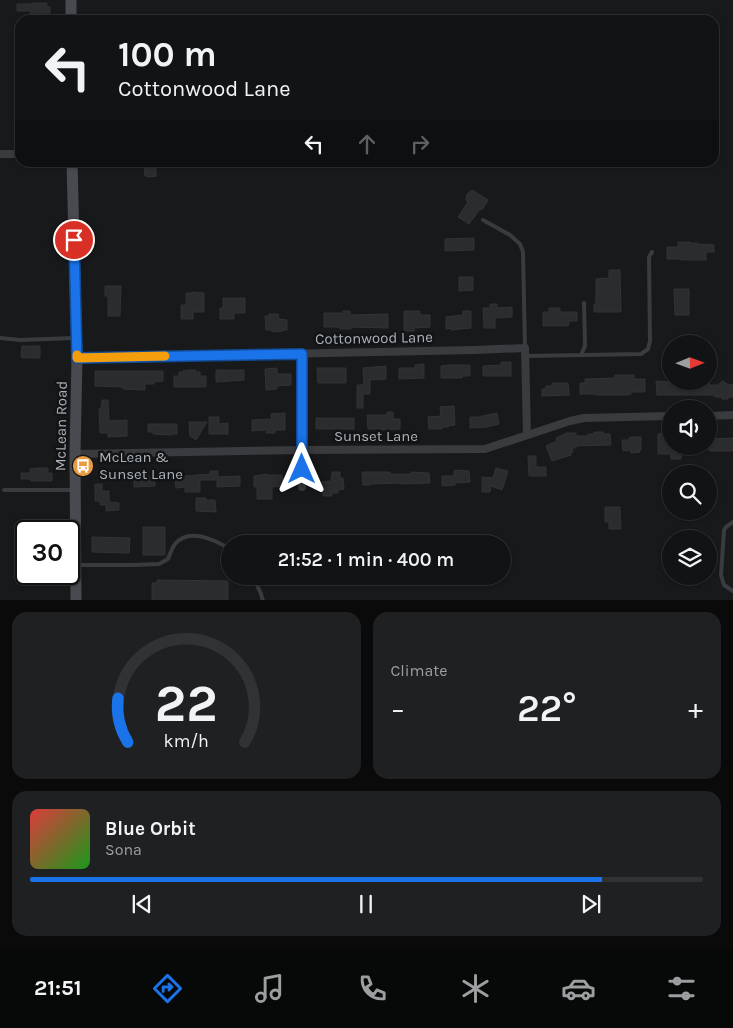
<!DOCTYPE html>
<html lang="en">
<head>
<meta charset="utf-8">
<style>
	:root { --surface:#121314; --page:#1f2022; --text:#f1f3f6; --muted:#9c9ea0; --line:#313234; --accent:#1a73e8 }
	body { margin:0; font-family:Karla,sans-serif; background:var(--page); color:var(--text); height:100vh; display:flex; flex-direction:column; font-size:19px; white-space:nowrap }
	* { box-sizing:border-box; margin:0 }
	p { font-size:16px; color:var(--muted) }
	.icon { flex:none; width:28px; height:28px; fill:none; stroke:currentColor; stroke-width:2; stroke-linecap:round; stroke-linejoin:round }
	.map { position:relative; height:600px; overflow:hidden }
	.sheet { display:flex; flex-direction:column; gap:12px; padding:12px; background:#0a0a0b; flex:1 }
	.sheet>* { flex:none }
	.hud { position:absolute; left:15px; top:15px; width:704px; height:152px; border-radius:15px; box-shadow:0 1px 4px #0004,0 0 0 1px var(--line); background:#121314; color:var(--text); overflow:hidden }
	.needle { width:32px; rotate:89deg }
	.controls { position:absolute; left:662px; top:335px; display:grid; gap:10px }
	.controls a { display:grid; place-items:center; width:55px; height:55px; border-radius:50%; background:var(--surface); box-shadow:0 1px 4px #0004,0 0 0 1px var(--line); font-size:25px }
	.speed { position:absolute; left:15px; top:520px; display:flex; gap:10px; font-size:25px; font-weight:700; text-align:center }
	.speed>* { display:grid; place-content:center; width:65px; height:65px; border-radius:50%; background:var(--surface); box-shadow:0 1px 4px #0004,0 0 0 1px var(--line); line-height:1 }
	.speed .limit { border:2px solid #111; border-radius:8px; background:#fff; color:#111 }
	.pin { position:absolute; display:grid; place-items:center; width:42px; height:42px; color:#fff; margin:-21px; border:2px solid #fff; border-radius:50%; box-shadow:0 1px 5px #0007 }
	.me { position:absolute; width:55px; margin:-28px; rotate:0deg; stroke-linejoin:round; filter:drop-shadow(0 0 4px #0008) }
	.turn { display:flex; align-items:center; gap:18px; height:105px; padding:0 20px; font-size:22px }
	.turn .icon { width:65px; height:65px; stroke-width:2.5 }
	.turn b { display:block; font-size:35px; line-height:42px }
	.lanes { display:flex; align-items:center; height:48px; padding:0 20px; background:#0003; justify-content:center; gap:25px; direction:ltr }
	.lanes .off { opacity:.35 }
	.big { font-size:38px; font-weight:600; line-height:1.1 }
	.sheet .tile { flex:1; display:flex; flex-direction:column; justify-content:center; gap:8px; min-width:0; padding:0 18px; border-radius:15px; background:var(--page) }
	.sheet .dial { align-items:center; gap:0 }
	.dial svg { height:130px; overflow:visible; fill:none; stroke:var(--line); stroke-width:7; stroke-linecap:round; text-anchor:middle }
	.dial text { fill:var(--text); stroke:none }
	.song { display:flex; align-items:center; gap:15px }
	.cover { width:60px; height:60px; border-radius:8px; background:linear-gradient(135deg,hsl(0 70% 55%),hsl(120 70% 35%)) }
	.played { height:5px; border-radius:2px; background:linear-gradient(90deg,var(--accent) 85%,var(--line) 85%) }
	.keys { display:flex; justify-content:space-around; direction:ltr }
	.heat { display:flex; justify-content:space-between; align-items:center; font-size:28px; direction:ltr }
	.sheet .tiles { flex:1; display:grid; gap:12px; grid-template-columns:1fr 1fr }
	.tile:last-child { grid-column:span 2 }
	.trip { position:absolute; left:221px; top:535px; width:290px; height:50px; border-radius:25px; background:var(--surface); box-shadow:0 1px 4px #0004,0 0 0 1px var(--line); font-weight:600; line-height:50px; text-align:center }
	.tab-bar { display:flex; height:80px; justify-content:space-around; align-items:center; background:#070808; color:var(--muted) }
	.tab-bar .icon { width:35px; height:35px }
	.tab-bar .current { color:var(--accent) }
	.tab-bar b { font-size:22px; color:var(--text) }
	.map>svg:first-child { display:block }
</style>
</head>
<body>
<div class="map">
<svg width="733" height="601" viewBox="0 0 733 601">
	<rect width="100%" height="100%" fill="#18191a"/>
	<path fill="#2b2c2e" stroke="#323336" d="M32,3H47V7H50V13H47V17H33V16H31L30,11H17V4H32Z
		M144,164H156V176L151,177L145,176Z
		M472,190L488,200L482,210L480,209L469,224L458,217L468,202L466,200L467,194Z
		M474,238V250L445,251V239Z
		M678,242H690V243H697V244L714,245V252H706V260H681V259H667V247H678Z
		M609,270H620L621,312H594V304H596V279L609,278Z
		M459,277H473V290L459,291Z
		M105,286H121L120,316H108V296H105Z
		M674,289H689V315H675Z
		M192,292L204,293V312H193V319H181V305H186V293H192Z
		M223,298H245V313H234V319H220V308H223Z
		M490,304H497V308L512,307V317L495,318V328H484L483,308H490Z
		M549,308H560V312H577V321H569L568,326H543V312H549Z
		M343,311H350L351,315L388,314V328L351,327V329H340V327H324V313H343Z
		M404,311H420V315H430V327L414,328V331H404Z
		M463,311H471V328L451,330V328L446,329V317L463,315Z
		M269,314H278L279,319L287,320V330H284L283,331L273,332L270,330H266L265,316H270Z
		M22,346H40V358H23L21,357Z
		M501,362H511V376H483V366L501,365Z
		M424,364V378L399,379V368H415V365Z
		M449,365H470V376H462V378H441V366Z
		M386,366V379L370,380V394H363V408H357V385H364L363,368Z
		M277,368V374H291V385L277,386V389L266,390L265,369Z
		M317,368H346V383H318Z
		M190,370H196V372H200V376H206V387H174V376H179V372H183V371Z
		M216,370H244V380L216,382Z
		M95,371H163V381L154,382V384H145V390L123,389V387L95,386Z
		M615,375H634V379H645V392H631V394L627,395H596V394H580V383H585V379L615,378Z
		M656,381L672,382V384H698V381H709V385H718L723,381L727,384L733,385V397H728V399H722V397H715L714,395H657Z
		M553,383H568L569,395L542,396V389H546V386H551L552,385Z
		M102,400H108L109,421L127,420V436L108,437V433H100L99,409H101Z
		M454,406L455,425L448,426V427H442V429H429L428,417L441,416L440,407Z
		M387,412H393V419H400V429L382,430V429H368L367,415H387Z
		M285,413V430H275V433H266V430L252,431V420L272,419L271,414Z
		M497,413L499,424L487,427L470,428V417H478Z
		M209,417H219V424L228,423V434H209Z
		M316,418H354V429H316Z
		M189,422H207L196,440L190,436Z
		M148,424H177V434H172V435L153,434V432H148Z
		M594,432H603L604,434H610L611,445L576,446V448H572L573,452L570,454L571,455L552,461L546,446L557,441L556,438L567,433H576V436H588V434H594Z
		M663,433L667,434V443H671V446H683L681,459H671V454H658V434Z
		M631,437H641V450H639L640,452L631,453V450L623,451L622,440H629V438Z
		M733,438V451H709V439Z
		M528,456H536V467H546V476H529Z
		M37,468H48V473H52V481H31V479H21V473H30V469Z
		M496,468L508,471L502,490L491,486L490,492H482V477L493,478Z
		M455,470L469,471L470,482L455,483V485L442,486V476H454V471Z
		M210,471H218V477L240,476V486L217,487V480H200V492H185V487L176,488L175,477L210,474Z
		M332,472H340V478H343L344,489L338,490V493H332V496H323L322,482L331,481Z
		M362,472H390V474H411V472L429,473L430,483L401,484V483L370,484V485H363Z
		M266,474V475H282L283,486L272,487V499H257V487H254V476Z
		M134,477H155V486L134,487Z
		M95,484H102V491H109V502L119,503V510L106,511V505H100V501H95Z
		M196,498H206L205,500H215L216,512L196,511Z
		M605,507H620L621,529H609V522H605Z
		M143,527H165V555H143Z
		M92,537L130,538L129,553L92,552Z
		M157,580L228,581V601H152V583H157Z"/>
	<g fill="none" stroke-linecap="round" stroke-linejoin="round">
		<path stroke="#3a3b3f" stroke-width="4" d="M483,220L510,235L520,244L523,252L525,348
			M0,338L20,340L74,338
			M581,355L585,346L584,303
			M525,356L641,354L648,349L650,341L649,257L652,252
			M4,490H73
			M733,522L726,527L724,530L721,575L724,585L733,591
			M77,565H134L159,564L168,559C170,554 172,548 175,544C189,527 215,540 230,549
			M253,576L261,594L263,601"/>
		<path stroke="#3a3b3f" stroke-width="8" d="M0,154H20
			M302,353V487
			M77,358L473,350L525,348L527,435
			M709,416L733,415
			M75,454L302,450L485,449L570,421L584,418L671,416"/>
		<path stroke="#484a4f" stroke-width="11" d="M71,0V20
			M72,162L77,358L75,454L76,601"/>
	</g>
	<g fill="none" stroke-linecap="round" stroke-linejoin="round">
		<g stroke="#114b97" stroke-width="12">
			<path id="route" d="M74,240L77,358L302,354V469"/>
		</g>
		<use href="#route" stroke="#1a73e8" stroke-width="9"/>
		<path stroke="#f59e0b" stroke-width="9" d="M77,355V358L165,356"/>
	</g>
	<defs>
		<g id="bus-disc" transform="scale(1.125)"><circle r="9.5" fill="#e99b41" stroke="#131415"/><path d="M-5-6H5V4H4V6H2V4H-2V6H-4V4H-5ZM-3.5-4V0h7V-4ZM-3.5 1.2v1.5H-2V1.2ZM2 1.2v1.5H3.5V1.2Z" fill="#fff"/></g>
	</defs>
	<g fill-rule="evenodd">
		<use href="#bus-disc" x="83" y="466"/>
	</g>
	<g text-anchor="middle" stroke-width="5" stroke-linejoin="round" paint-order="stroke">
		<g font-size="15" fill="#abb2b9" stroke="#131415">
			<text transform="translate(374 338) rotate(-1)" y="5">Cottonwood Lane</text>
			<text transform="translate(61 426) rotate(-89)" y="5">McLean Road</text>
			<text x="376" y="441">Sunset Lane</text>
		</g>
		<g font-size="15" fill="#abb2b9" stroke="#131415" text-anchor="start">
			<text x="99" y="462">McLean &amp;<tspan x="99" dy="17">Sunset Lane</tspan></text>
		</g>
	</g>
</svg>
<div class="controls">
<a><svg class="needle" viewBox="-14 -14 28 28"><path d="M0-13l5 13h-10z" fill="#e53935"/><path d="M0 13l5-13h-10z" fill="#9c9ea0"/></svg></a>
<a><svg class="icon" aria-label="sound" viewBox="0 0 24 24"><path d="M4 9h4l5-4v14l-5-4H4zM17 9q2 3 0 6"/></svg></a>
<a><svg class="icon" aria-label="search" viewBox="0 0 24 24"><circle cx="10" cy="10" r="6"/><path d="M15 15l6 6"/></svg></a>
<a><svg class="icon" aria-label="layers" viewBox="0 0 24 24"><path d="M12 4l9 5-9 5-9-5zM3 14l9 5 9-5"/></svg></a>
</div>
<div class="speed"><div class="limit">30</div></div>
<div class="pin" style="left:74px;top:240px;background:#d93025"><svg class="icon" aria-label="arrive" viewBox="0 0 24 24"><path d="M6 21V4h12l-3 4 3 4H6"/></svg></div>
<svg class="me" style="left:302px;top:469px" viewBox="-20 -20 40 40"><path d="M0-17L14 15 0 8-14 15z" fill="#1a73e8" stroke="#fff" stroke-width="4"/></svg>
<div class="trip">21:52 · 1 min · 400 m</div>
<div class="hud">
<div class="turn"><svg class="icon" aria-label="left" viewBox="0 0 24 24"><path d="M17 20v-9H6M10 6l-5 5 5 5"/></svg><div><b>100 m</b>Cottonwood Lane</div></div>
<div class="lanes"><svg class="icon" aria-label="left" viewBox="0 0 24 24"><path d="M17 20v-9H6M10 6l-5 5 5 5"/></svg><svg class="icon off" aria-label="ahead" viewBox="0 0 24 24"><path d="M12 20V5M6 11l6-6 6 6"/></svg><svg class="icon off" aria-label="right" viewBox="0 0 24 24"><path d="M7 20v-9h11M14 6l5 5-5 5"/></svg></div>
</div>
</div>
<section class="sheet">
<div class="tiles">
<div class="tile dial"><svg viewBox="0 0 100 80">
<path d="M14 69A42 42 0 1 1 86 69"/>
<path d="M14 69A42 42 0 0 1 8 42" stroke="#1a73e8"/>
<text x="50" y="56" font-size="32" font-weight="700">22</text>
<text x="50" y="72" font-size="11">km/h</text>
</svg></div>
<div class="tile"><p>Climate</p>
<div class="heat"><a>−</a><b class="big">22°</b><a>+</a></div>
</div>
<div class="tile">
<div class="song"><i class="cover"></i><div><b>Blue Orbit</b><p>Sona</p></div></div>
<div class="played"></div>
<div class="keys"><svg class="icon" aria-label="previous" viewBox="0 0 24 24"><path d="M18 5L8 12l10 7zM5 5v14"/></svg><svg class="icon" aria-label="pause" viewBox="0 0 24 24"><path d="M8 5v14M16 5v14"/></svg><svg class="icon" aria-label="next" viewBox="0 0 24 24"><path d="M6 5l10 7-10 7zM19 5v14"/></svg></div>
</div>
</div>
</section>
<nav class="tab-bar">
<b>21:51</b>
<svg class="icon current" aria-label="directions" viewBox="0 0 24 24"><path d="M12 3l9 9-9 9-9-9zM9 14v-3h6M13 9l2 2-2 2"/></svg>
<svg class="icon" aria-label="music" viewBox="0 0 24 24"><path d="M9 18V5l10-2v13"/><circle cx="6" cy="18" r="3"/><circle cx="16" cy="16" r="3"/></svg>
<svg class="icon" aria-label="phone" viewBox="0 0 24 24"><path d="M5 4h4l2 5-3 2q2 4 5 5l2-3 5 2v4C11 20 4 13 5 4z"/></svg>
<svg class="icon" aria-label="climate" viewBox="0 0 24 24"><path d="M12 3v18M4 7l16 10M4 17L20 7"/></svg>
<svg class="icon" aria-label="car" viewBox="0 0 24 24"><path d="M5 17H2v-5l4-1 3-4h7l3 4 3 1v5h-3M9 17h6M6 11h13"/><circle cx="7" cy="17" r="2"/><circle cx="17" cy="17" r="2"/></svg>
<svg class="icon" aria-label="filters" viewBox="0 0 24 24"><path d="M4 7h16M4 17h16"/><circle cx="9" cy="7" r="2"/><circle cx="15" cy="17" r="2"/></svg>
</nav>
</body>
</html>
